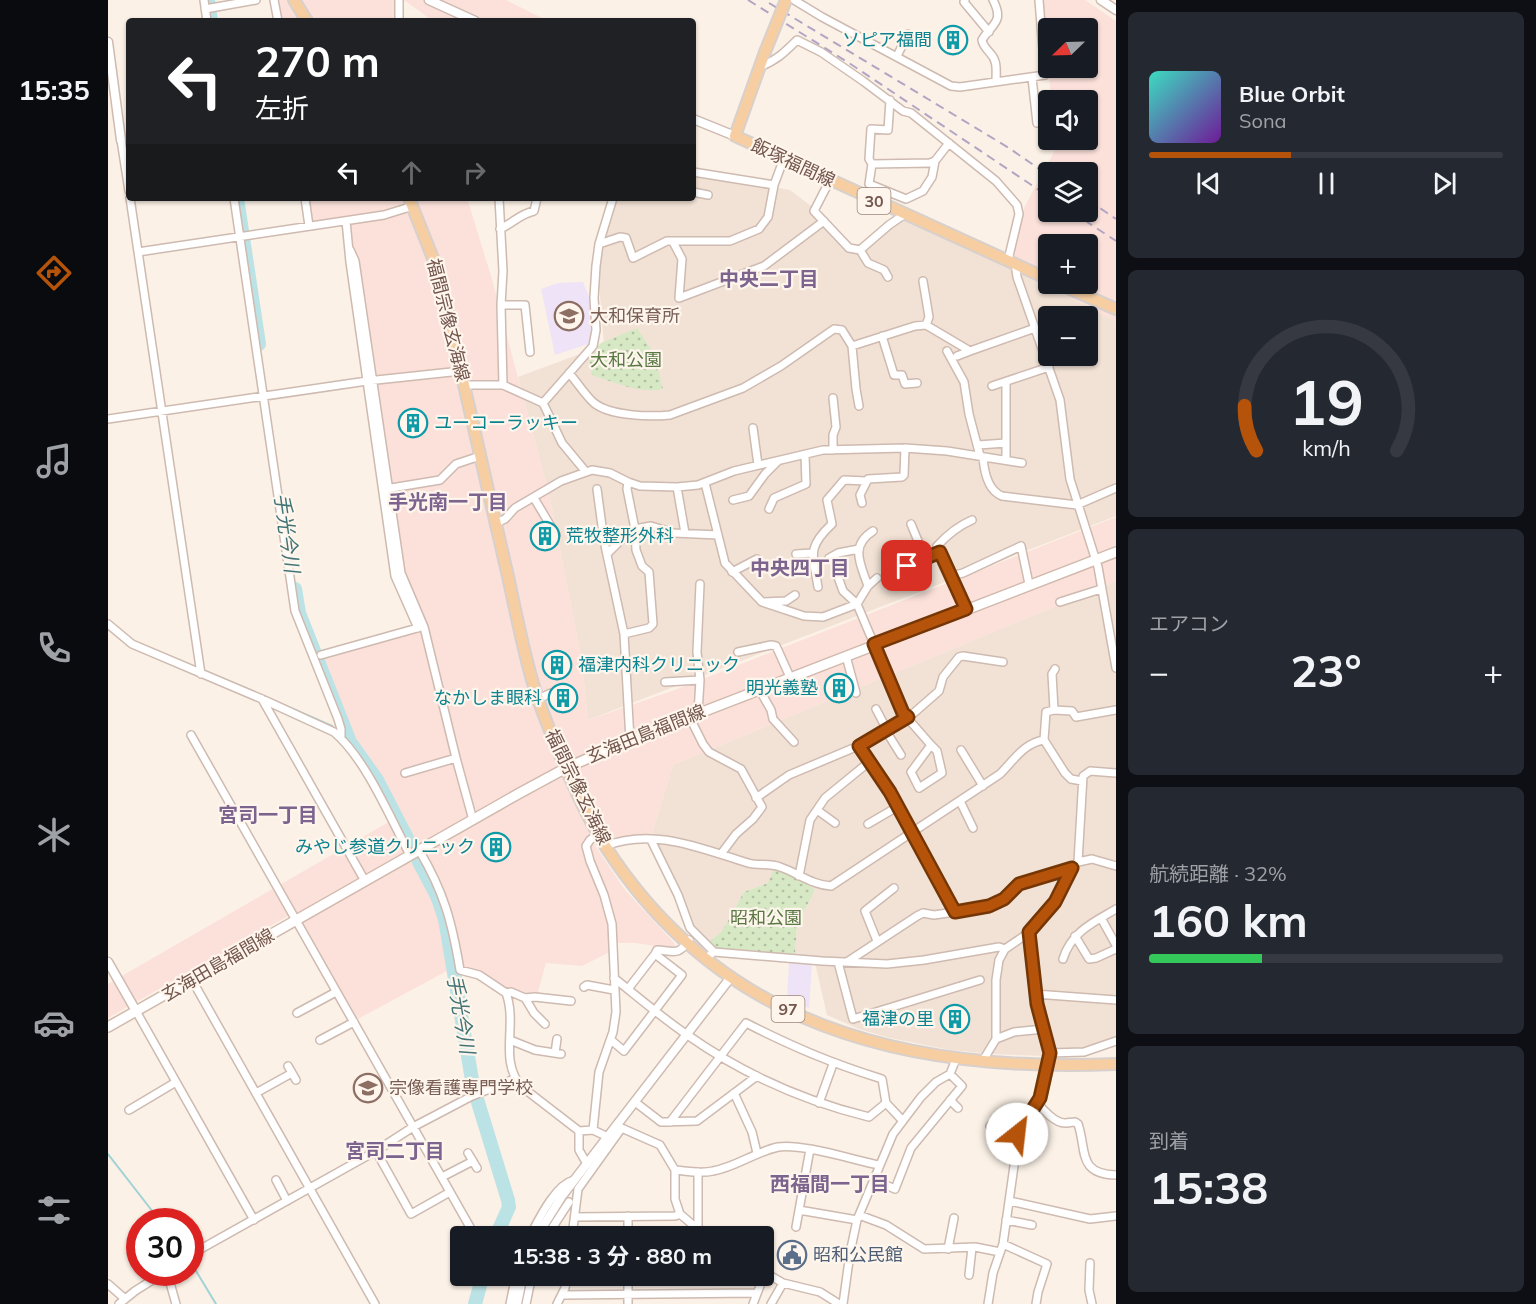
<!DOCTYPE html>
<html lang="ja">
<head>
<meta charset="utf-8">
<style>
	:root { --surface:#171b24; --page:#242831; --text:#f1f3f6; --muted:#9ea1a6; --line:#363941; --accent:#b45309 }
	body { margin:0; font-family:Mulish,"Noto Sans JP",sans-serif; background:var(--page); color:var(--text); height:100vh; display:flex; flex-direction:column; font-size:22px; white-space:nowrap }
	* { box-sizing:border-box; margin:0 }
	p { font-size:20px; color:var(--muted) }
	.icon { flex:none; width:33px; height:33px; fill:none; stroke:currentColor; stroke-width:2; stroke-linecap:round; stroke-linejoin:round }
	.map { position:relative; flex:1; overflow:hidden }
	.side { display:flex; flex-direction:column; gap:12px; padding:12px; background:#0d0f14; width:420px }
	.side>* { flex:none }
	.guide { position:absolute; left:18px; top:18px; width:570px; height:183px; border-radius:6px; box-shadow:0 2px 4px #0004; background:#202124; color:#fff; overflow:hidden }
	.needle { width:39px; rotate:247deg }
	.tools { position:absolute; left:930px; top:18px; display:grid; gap:12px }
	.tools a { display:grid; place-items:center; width:60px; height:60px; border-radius:6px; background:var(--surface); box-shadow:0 2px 4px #0004; font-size:30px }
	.speed { position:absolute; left:18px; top:1208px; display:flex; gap:12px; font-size:30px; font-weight:700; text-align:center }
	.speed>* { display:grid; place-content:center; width:78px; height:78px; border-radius:50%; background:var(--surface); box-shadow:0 2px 4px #0004; line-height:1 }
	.speed .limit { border:9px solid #d22; background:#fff; color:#111 }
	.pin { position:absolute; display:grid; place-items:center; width:51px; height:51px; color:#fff; margin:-26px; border-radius:12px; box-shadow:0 3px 9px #0006 }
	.me { position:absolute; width:66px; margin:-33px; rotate:29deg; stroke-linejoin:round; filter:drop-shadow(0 0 4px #0008) }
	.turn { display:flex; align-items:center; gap:21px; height:126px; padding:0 30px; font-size:27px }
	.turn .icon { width:78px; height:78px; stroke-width:2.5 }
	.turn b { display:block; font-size:42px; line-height:51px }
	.lanes { display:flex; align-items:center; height:57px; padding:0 30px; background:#0003; justify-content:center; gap:30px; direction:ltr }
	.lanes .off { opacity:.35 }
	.big { font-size:45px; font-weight:700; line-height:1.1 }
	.side .tile { flex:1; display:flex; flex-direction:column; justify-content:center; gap:9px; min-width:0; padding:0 21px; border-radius:9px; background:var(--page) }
	.side .dial { align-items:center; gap:0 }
	.dial svg { height:156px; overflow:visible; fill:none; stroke:var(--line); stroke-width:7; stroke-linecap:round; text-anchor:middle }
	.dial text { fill:var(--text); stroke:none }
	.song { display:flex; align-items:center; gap:18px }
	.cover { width:72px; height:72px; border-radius:9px; background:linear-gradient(135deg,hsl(170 70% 55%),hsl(280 70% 35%)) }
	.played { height:6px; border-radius:3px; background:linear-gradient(90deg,var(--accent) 40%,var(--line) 40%) }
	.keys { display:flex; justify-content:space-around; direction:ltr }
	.heat { display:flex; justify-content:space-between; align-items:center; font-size:33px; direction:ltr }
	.charge { height:9px; border-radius:4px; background:linear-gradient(90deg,#34c759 32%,var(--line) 0) }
	.trip { position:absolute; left:342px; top:1226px; width:324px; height:60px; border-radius:6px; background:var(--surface); box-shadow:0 2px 4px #0004; font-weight:700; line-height:60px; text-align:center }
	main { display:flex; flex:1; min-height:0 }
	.dock { display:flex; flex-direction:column; width:108px; justify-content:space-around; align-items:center; background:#090b0e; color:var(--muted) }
	.dock .icon { width:42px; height:42px }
	.dock .current { color:var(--accent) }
	.dock b { font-size:27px; color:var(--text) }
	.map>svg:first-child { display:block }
</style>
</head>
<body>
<main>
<nav class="dock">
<b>15:35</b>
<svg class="icon current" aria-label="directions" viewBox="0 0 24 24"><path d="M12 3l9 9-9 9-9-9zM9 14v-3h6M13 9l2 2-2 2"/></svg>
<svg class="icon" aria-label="music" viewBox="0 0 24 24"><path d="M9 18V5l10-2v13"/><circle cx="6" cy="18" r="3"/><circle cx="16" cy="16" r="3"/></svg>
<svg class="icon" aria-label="phone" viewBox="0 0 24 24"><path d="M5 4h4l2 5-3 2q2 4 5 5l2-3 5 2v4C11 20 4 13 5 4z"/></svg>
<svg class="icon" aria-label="climate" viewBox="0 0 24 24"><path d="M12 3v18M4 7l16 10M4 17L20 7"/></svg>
<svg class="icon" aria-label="car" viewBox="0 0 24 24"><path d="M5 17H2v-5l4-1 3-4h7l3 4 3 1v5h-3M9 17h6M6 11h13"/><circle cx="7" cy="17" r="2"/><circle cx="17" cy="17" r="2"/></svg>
<svg class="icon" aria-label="filters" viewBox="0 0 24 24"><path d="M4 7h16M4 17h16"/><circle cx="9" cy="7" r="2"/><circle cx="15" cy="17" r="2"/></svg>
</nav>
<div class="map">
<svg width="1008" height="1304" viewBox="0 0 1008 1304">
	<defs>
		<pattern id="park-dots" width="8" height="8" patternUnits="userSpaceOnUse" patternTransform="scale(1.5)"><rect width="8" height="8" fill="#d7e8c5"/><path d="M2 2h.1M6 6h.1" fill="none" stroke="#b3bfa2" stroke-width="1.8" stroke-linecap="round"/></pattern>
	</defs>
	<rect width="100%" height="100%" fill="#fbf1e6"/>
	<path fill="#f2e2d5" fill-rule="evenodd" d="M585,173L682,190L703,206L737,249L744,253L756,250L759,245L795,218L916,274L1008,321V516L480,720L474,662L442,498L410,377L496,345L490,271L496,240L509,198H585ZM940,316H980V356H940Z
		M1008,581V1037L977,1049L937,1056L884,1054L843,1050L782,1038L751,1029L719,1015L707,963L687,956L689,925L707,890L698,885L660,883L636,892L614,931L601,942L583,926L548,843L543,837L565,765Z"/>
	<path fill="#fbe1da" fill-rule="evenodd" d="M169,0H287V21H172Z
		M296,0H398L440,21H325Z
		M935,0H977L1008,21V321L916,274L905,254L916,208L947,150L946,140H980V100H943ZM940,28H980V68H940ZM940,172H980V212H940ZM940,244H980V284H940Z
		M200,198H359L383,276L442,498L474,662L480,720L564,691L1008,517V581L565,765L543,837H504L486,844L517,890L567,944L566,949L528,943H510L502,952L474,966L438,963L429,995L416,996L374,975L348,966L248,1020L187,912L0,1018V984L286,819L243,742L211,659L318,629L296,579L259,329L239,217L204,223Z"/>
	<path fill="#eee3f7" d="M475,282L482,299L483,339L480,344L447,355L433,289L450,283Z
		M681,962L704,963L701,1008L679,998Z"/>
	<path fill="url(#park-dots)" d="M529,328L546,354L555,389C532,394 505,382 484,375L481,356L493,343Z
		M666,869L697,882L707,890L689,925L687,956L607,949L601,942L614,931L636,892L660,883Z"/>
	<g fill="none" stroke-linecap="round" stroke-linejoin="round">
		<path stroke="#a2d2d5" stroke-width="2" d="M97,671L146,692
			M160,698L224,726L228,730
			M0,1154L52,1221
			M82,1261L108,1304"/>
		<path stroke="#bbe2e4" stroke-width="14" d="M100,0L103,21
			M129,198L151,344
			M187,589L191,613L242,742L269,780L302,844
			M311,862L329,896L337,919L365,1086L400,1200L401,1207L388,1236
			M367,1304L375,1275"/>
		<g stroke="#cebab0" stroke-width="10">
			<path id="minor" d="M96,0L99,21
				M166,0L170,21
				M686,0L714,17L843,86L852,87L937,75L931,0
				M857,0L856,2L881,32
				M885,0C897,23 883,24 874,40C875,46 878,48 882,53C890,61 888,71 888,82
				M97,9L148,0
				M291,21V0
				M789,56L800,34
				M651,67C668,61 677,52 689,40L713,52L755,81L795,111L803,113L888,181L909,205L911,214L900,260
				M924,78L929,123
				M13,140L21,191
				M827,161L822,163L764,164L761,184L798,199L815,191L824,177L827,161L841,143
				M764,164L761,159L763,129L780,130L782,100
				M585,172L666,185
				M722,180L706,211L741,248L752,250
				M585,192L600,195
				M22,198L93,674
				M126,198L187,611L230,719L233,729V738
				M197,198L201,226
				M391,198L395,271L393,305L395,385
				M238,221L242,262L287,576L310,628
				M392,229C405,223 412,214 426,211L429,198
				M565,242L574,259L571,298L656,266L716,221
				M491,244L512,237L518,238L525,258L559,241H622L651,229L660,217L666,185L676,158
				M242,250L247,261L293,573L316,627L348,758L365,820
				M30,252L276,215L305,206
				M907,263L909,277L952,400L962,479L990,567L1008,668
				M780,277L776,270L760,263L752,250L781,225L797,214
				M815,281L821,317L818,325
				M393,305H417L422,352
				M774,336L786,375H794L797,384L809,383
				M744,346L807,326L818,325L862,351L927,328
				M839,351L856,382L861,414L872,456
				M849,356L862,351
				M461,373C469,382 477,395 486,403C502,416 542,417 562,415L635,388L673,366L726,329L734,330L744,346L748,389L751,406
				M356,385H395L435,403L454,443L478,472
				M884,386L941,367
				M725,398L728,427L725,435V450
				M435,403L485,346L488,330L486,298L488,266L491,244L505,198
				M0,419L259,381L353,371
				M645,428L650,465
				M870,445L898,443
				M875,457C876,471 879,490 894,496L969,505L1008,488
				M898,460V382
				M597,483L617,563L654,602L696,616L715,617L749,604L760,586L769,578
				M569,487L577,533
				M277,489L332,480L348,464L372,456
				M489,489L496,541L516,634L522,740
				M426,498L448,535
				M625,500L641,496L657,474L670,461
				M754,503L752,495L760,479L794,477L796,475L797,448
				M661,509L666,498L698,484L697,455
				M388,523L397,519L407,508L453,481L484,470L502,473L520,482L532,486L569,487L590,485L626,471L715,450L797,448L839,451L914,463
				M803,524L817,558
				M527,529L543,526L566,533L610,535
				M832,551L858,609
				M499,554L514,539L527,534
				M688,554L704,553
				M721,558L730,553L751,549
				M794,567L832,551L829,546C840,534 850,526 864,520
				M624,572L649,559
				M729,574L735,591L749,604L795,713L823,745L803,772L811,788L834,773L829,751L823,745
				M843,576L855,573L913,546L921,584
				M760,586C753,565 741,546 765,531
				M710,587C705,556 698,548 724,524L719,500L736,480L758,481
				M656,602L678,601L687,595
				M952,602L993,589
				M0,624L24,644L154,699L226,732C258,759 282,818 302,855
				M516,634L541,628L545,624L541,572L534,566L528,550L527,529L519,489L520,482
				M630,652L663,645L668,646L682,677
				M213,655L313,627
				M738,656L748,693
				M557,682L592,680
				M651,689L663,710L665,719L686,742
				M154,699L257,881
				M430,699L443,693
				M768,709L779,730
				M946,710L944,674L947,669
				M590,713L592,680L589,652L592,584
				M581,716L595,744L601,752L633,769L654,807L645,819L628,834L613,854
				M778,731L793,755
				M83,735L367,1236
				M751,746L781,793L847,912
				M853,750L875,786
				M297,773L348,758
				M974,781L963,779L957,773L936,740L938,712L946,710L964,711L968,717L1008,710
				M648,798L681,775L755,744L800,718L831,691L835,677L851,657L855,656L895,662
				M852,801L865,828
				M709,810L727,823
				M760,824L789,807
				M543,840L570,895L582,928L606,952
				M497,846C546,827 594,849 640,863C650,866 662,863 672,867C690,873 704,885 723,886L892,774C906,760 916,743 936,740
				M311,850C336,892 344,922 352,970L371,975L398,993C410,1025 390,1061 414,1087L471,1131L485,1130L500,1137
				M970,862L984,859L1008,866
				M691,876L702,820L717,798L761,762
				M993,918L1008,945
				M967,936L981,959L988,958L1008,949
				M769,941L757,911L786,888
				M547,954L549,950C567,951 570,956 581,940
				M598,958L606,952L714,961L779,964L816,960L891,947L897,949
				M955,959C963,932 986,922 1008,909
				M730,962L745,1019L872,980
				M739,962L809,916L815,913L826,915L847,912L881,906L895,899L911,884L964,868
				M506,978C530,997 553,1017 578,1034C633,1073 696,1101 761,1117L778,1103
				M84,980L267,1304
				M476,987L479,985L506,990
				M398,993L403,992L417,998L427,997L463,1001
				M927,994L1008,1000
				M417,998L426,1013L437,1024
				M28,1011L146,1220
				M189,1013L228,992
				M888,1039L906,1032L936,1029
				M212,1040L246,1022
				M402,1040L427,1050L453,1054
				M503,1040L516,1051L574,975L547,954L520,989
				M447,1053L449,1039
				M942,1053L976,1052L1008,1041
				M874,1062L888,1039V980L891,960L897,949L922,932L947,902L964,868L970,862L975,776L982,771L1008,773
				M180,1066L188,1080
				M148,1093L184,1073
				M626,1093L644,1132L649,1153
				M842,1100L850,1108
				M527,1102L553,1122L589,1121L649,1076
				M929,1102C935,1110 947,1123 957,1123C960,1123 964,1122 967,1122L970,1124C979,1150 969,1174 1008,1175
				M711,1103L725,1064
				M21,1110L68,1082
				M562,1122L638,1023C685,1047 723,1063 774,1079L778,1103L794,1120
				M509,1126L552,1145L567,1170V1199L572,1214L598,1236
				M882,1126L909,1135
				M485,1130L491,1072L505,1032L508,1012L504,924L496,895L482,861L478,846L482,840L490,834
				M471,1131V1150L479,1164
				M268,1151L303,1214L342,1192
				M360,1153L369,1168
				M567,1170C579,1171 592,1174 605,1171C628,1167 647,1152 670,1147C694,1143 745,1160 771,1165
				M590,1172V1230
				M334,1177L365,1161
				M168,1180L179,1201
				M766,1180L787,1189L803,1148L854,1086L842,1074
				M902,1201L982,1219L1008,1216
				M691,1210L749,1220
				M751,1215L778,1225L816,1249L867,1247L892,1252
				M520,1216V1236
				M467,1217L567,1216L572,1214
				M898,1220L924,1225
				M688,1227L702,1149
				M422,1236C431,1219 447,1185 466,1180
				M439,1236L461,1202
				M464,1236L470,1189L513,1129
				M895,1244L939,1264L930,1292L928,1304
				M840,1249L846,1218
				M82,1255L268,1151L305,1127L364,1096L406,1079
				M982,1263L981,1290L984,1304
				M59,1272L68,1304
				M656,1272L675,1283L712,1292L731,1304
				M520,1275V1304
				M861,1275L864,1248
				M0,1284L16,1298
				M454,1295L649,1293
				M11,1304L27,1291L57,1272
				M402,1304L408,1275
				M418,1304L424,1275
				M449,1304L457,1288L459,1275
				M645,1304L657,1273
				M663,1304L675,1283
				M735,1304L742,1253L749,1220L785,1134L813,1097L828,1082L842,1074L848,1059
				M880,1304L885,1273L895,1244L906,1166L908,1141L914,1125L932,1098L942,1053L929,1004L922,932"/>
		</g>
		<g stroke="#cebab0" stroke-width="11">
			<path id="tertiary" d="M321,0L367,21
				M993,0L1008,10
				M0,42L13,140
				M585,119L627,136
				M0,962L28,1011
				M429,1236L454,1196L623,977
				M409,1304L415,1275"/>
		</g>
		<g stroke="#d1b9ad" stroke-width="12">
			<path id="secondary" d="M0,1027L410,794L458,768L522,740L1008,552"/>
		</g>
		<g stroke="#d8d0cd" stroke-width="14">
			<path id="primary" d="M186,0L199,21
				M657,52L627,136L940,279
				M301,198L326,261L335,293C357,385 377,479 399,572C407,608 414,645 424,680C434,714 448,746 462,778C471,798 480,817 491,836C607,1027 798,1073 1008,1064
				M951,284L1008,309"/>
		</g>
		<use href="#minor" stroke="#fff" stroke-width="7"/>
		<use href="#tertiary" stroke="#fff" stroke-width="8"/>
		<use href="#secondary" stroke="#fff" stroke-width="9"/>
		<use href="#primary" stroke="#f6cea2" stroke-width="10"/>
		<path stroke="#b2a5c4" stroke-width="2" stroke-dasharray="9 6" stroke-linecap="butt" d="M640,0L741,63L940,196
			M661,3L901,148L940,175
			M980,200L1008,219
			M964,212L1008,241"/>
		<g stroke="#d8d0cd" stroke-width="14" stroke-linecap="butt">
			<path id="primary-bridge" d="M657,52L678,0"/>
		</g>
		<use href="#primary-bridge" stroke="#f6cea2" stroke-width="10"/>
	</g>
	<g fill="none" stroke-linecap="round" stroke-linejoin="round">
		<g stroke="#753606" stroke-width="15">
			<path id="route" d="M799,566L832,552L858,609L766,644L795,713L800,717L751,746L782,792L847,912L881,906L896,899L911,884L964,868L947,902L921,932L929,1004L942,1053L932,1098L909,1134"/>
		</g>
		<use href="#route" stroke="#b45309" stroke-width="10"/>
	</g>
	<defs>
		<g id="building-ring" transform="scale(1.5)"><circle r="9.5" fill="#fef5ec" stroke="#0f9aa8" stroke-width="1.5"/><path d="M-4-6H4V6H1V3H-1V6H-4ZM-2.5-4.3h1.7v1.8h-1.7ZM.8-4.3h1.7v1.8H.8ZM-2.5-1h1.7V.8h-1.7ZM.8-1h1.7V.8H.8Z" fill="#0f9aa8"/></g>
		<g id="school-ring" transform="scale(1.5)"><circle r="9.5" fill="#fef5ec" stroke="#8d6e63" stroke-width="1.5"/><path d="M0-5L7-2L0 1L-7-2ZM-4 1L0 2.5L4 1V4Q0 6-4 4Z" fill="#8d6e63"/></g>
		<g id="university-ring" transform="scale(1.5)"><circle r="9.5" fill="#fef5ec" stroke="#8d6e63" stroke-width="1.5"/><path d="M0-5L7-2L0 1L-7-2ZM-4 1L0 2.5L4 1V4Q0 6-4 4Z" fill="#8d6e63"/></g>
		<g id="civic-ring" transform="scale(1.5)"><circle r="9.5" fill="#fef5ec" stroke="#5c6f8a" stroke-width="1.5"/><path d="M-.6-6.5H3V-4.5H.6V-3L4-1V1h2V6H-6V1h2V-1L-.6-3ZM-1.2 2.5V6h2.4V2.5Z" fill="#5c6f8a"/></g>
	</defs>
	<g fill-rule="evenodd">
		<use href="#building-ring" x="845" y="40"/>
		<use href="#school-ring" x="461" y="316"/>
		<use href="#building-ring" x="305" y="423"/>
		<use href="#building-ring" x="437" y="536"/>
		<use href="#building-ring" x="449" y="665"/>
		<use href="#building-ring" x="731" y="688"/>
		<use href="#building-ring" x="455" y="698"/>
		<use href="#building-ring" x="388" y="847"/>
		<use href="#building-ring" x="847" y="1019"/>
		<use href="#university-ring" x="260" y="1088"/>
		<use href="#civic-ring" x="684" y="1255"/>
	</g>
	<g text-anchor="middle" stroke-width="4.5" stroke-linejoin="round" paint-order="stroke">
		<g fill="#fef5ec" stroke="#9d867c" stroke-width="1.5">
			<rect x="749.5" y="188" width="33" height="26" rx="4.5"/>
			<rect x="663.5" y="996" width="33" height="26" rx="4.5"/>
		</g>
		<g font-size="16" font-weight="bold" fill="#73564c">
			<text x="766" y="207">30</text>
			<text x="680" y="1015">97</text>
		</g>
		<g font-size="18" fill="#0d838f" stroke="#fef5ec" text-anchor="end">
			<text x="824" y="46">ソピア福間</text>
			<text x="326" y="429" text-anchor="start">ユーコーラッキー</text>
			<text x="458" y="542" text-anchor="start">荒牧整形外科</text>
			<text x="470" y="671" text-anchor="start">福津内科クリニック</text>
			<text x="710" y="694">明光義塾</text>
			<text x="434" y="704">なかしま眼科</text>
			<text x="367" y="853">みやじ参道クリニック</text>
			<text x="826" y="1025">福津の里</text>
		</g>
		<g font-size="18" fill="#73564c" stroke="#fef5ec">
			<text transform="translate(685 163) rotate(25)" y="6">飯塚福間線</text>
			<text transform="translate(340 320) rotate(76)" y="6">福間宗像玄海線</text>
			<text transform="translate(538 734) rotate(-22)" y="6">玄海田島福間線</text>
			<text transform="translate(470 787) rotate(64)" y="6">福間宗像玄海線</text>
			<text transform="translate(110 965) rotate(-30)" y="6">玄海田島福間線</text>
		</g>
		<g font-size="18" fill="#785e54" stroke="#fef5ec" text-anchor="start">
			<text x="482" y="322">大和保育所</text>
			<text x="281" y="1094">宗像看護専門学校</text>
		</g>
		<g font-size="18" fill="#597844" stroke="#fef5ec">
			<text x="518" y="366">大和公園</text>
			<text x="658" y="924">昭和公園</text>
		</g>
		<g font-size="18" fill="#4e5e75" stroke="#fef5ec" text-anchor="start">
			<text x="705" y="1261">昭和公民館</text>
		</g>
		<g font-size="20" font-weight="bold" fill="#7c648f" stroke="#fef5ec">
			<text x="661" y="286">中央二丁目</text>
			<text x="340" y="509">手光南一丁目</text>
			<text x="692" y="575">中央四丁目</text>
			<text x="160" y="822">宮司一丁目</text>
			<text x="287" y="1158">宮司二丁目</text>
			<text x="722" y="1191">西福間一丁目</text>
		</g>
		<g font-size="20" font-style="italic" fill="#417477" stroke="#fef5ec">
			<text transform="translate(179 533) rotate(82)" y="7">手光今川</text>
			<text transform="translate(353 1014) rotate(80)" y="7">手光今川</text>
		</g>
	</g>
</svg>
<div class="tools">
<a><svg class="needle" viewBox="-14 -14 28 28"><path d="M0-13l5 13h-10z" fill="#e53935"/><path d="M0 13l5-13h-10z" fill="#9ea1a6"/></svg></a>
<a><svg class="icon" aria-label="sound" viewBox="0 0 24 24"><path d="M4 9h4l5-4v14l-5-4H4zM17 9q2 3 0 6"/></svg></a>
<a><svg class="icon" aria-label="layers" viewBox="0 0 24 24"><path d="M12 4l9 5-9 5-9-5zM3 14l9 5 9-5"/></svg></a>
<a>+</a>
<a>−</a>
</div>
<div class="speed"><div class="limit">30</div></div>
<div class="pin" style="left:799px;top:566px;background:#d93025"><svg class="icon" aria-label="arrive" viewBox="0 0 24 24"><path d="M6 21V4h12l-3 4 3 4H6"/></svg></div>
<svg class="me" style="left:909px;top:1134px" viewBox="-20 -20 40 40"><circle r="19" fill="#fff"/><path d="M0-13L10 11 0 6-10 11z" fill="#b45309"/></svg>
<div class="trip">15:38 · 3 分 · 880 m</div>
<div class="guide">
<div class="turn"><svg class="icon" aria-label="left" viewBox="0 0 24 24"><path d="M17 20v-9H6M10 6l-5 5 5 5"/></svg><div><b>270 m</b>左折</div></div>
<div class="lanes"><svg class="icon" aria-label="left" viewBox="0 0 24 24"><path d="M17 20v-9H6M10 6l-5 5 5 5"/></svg><svg class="icon off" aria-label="ahead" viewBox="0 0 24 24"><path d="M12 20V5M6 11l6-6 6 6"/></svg><svg class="icon off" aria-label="right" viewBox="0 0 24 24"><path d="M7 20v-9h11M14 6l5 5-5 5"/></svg></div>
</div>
</div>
<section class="side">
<div class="tile">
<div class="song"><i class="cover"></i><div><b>Blue Orbit</b><p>Sona</p></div></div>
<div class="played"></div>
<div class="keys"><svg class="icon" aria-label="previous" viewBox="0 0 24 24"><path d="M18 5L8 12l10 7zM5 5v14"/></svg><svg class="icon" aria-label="pause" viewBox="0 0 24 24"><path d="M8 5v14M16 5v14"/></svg><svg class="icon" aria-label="next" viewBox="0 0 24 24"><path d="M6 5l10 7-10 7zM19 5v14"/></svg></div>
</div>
<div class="tile dial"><svg viewBox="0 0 100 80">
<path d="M14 69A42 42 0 1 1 86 69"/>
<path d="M14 69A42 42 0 0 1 8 46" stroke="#b45309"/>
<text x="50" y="56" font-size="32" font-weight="700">19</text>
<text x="50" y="72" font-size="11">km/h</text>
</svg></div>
<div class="tile"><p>エアコン</p>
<div class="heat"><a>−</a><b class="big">23°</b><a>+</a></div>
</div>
<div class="tile"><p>航続距離 · 32%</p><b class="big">160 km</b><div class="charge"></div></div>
<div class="tile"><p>到着</p><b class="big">15:38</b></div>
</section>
</main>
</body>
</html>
